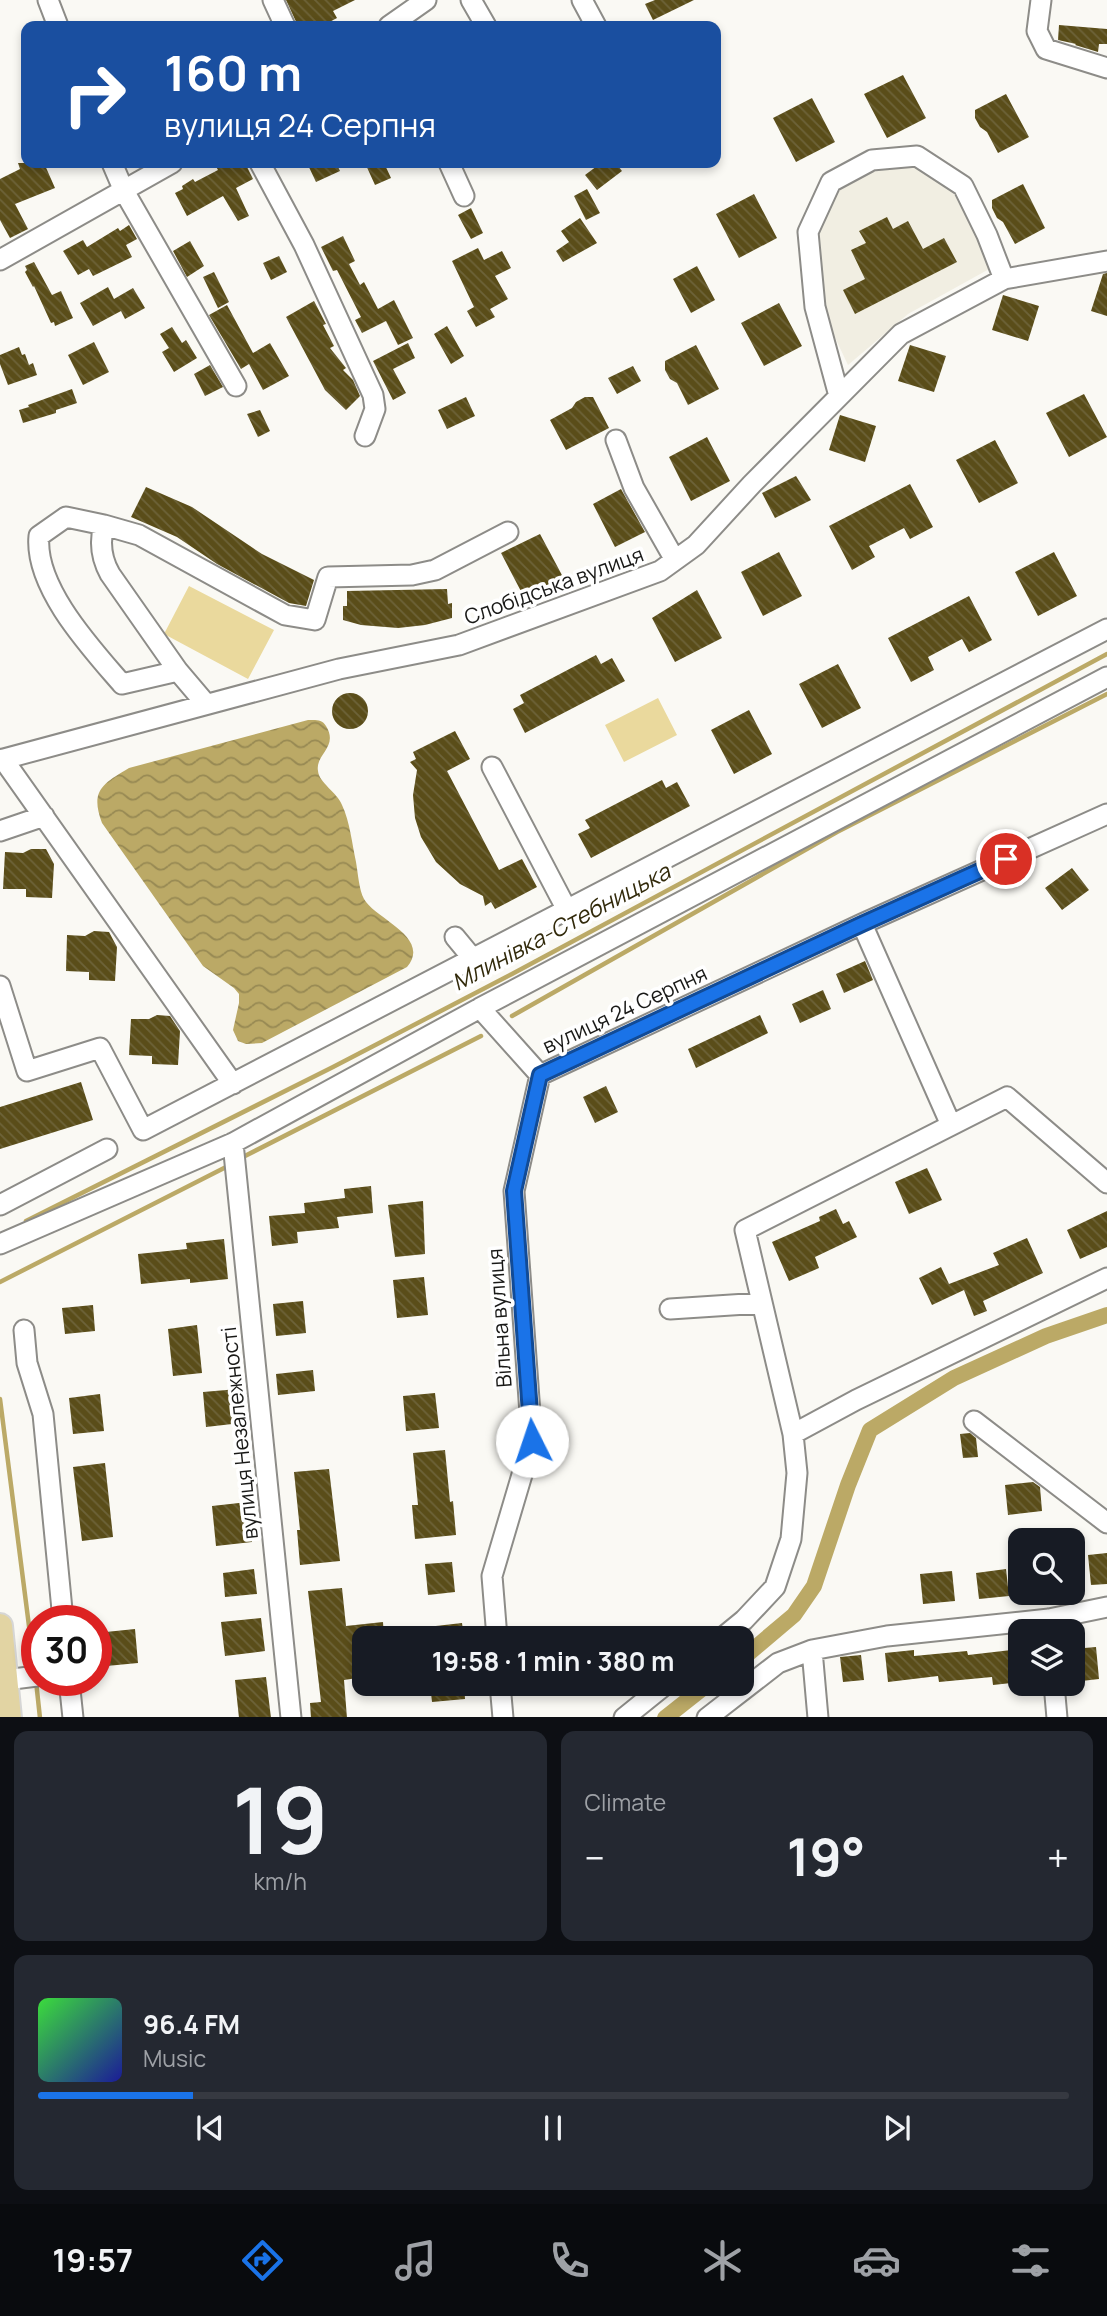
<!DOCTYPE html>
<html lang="en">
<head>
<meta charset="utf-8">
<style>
	:root { --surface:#171b24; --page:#242831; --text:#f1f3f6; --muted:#9ea1a6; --line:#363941; --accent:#1a73e8 }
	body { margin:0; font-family:Manrope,sans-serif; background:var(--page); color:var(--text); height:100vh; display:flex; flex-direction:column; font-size:26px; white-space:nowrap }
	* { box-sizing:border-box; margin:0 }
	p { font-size:23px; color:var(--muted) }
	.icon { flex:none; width:38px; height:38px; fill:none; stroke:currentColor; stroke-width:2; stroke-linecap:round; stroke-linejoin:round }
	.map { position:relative; height:1717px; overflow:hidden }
	.sheet { display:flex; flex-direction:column; gap:14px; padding:14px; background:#0d0f14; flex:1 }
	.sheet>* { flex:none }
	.hud { position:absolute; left:21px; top:21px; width:700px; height:147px; border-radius:14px; box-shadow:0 4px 10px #0003; background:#1a4fa0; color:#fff; overflow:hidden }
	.controls { position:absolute; left:1008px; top:1528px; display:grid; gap:14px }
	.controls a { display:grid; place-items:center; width:77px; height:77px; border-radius:14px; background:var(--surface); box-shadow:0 4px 10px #0003; font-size:35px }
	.speed { position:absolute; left:21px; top:1605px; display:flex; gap:14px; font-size:35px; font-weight:700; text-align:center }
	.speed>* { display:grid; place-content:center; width:91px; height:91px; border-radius:50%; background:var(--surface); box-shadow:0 4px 10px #0003; line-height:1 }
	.speed .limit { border:10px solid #d22; background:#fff; color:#111 }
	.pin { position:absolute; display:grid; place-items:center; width:60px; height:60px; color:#fff; margin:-30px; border:4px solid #fff; border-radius:50%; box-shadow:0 2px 7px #0007 }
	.me { position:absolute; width:77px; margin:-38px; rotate:356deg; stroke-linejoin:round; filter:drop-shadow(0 0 5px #0008) }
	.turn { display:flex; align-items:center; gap:24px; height:147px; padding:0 28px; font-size:32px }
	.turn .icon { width:91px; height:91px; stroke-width:2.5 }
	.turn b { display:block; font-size:49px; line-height:60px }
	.big { font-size:52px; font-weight:700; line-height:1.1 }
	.sheet .tile { flex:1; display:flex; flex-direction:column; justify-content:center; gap:10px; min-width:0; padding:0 24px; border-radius:14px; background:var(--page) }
	.sheet .dial { align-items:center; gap:0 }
	.dial b { font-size:91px; line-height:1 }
	.song { display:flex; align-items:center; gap:21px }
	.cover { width:84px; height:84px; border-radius:10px; background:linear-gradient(135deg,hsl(120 70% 55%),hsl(240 70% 35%)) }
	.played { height:7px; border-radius:4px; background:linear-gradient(90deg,var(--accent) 15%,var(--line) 15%) }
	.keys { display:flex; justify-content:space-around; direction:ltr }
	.heat { display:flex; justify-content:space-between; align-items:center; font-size:38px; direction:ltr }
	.sheet .tiles { flex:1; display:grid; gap:14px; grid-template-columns:1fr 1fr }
	.tile:last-child { grid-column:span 2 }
	.trip { position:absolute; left:352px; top:1626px; width:402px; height:70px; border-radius:14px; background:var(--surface); box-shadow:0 4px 10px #0003; font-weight:700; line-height:70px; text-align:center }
	.tab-bar { display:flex; height:112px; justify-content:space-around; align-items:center; background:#090b0e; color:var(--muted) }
	.tab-bar .icon { width:49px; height:49px }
	.tab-bar .selected { color:var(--accent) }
	.tab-bar b { font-size:32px; color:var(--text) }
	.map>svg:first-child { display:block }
</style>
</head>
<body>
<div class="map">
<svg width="1107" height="1718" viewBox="0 0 1107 1718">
	<defs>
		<pattern id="water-waves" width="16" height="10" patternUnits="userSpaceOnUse" patternTransform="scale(1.75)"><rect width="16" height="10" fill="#bba966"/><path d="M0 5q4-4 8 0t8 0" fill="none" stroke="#978953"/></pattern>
		<pattern id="building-back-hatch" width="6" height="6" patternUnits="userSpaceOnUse" patternTransform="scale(1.75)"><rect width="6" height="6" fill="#5a4d19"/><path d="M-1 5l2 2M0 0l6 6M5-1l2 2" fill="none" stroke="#6d6339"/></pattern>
	</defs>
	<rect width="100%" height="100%" fill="#faf9f4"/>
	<path fill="#f1eee2" d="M919,166L958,191L991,268L908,314L848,365L821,308L816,234L838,186L877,167Z"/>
	<path fill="#ead99d" d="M189,586L274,630L248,679L164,634Z
		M658,698L677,735L624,762L605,725Z"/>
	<path fill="url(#water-waves)" d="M308,720C316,720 322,719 326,726C339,747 315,754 318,771C319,783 337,792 342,805C350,822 352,844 356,862C358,873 359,890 364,899C375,919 432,937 407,967L262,1043L246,1044L238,1041L233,1030L239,1003V994L234,988L203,966L102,823C90,791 102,784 129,768Z"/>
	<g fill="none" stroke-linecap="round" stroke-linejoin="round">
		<path stroke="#bba966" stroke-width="4.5" d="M512,1016L837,832L1107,694
			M241,1158L481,1036
			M26,1221L333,1067L512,974L1107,654
			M0,1282L230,1165
			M0,1399L35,1673
			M36,1681L40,1718"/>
		<path stroke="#bba966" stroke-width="16" d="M742,1659L794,1615L814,1586L848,1485L870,1430L954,1378L1046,1336L1107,1315
			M665,1718L708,1684"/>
	</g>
	<path fill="url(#building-back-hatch)" d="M286,0H355L333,11L337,18L322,26H298Z
		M655,0H694L653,20L645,4Z
		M1059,25L1107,29V44H1099L1098,52L1075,45L1076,44L1058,40Z
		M903,75L926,118L887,138L864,94Z
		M1006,94L1029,137L998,153L987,132L980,127L975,118V110Z
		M812,98L835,142L796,162L773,118Z
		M18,163H44L55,188L15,204L28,229L10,238L0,220V179L20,169Z
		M214,163H245L253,179L236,188L249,216L238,221L223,196L187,216L175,193L183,189L182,186L193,179L195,182L218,170Z
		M307,163H336L340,171L316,182Z
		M365,163H384L391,178L375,185Z
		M601,163H616L622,171L597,190L585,175Z
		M1023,184L1045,228L1015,244L1003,222L997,218L992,208V200Z
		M587,189L600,213L586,220L574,196Z
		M754,194L777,238L739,258L716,214Z
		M471,208L483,233L471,239L458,215Z
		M887,217L893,229L908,221L923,249L944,238L957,262L855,314L843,290L865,279L851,250L866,243L859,231Z
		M580,218L597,243L563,262L556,251L569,242L561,231Z
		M129,225L137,239L126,245L132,257L93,276L89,269L78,275L63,251L83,240L87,247L118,228L120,231Z
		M343,236L355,261L349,264L360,285L364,282L378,309L394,300L413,338L398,345L386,321L362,333L355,320L361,317L337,270L333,271L321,247Z
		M190,241L204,266L187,277L173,251Z
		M478,248L484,260L502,251L511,268L495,276L508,299L490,309L495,317L476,327L467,311L474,307L452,261Z
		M279,256L287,272L271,280L263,263Z
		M34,262L52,295L61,291L73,318L55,326L54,322L51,323L34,286L33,287L25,272L27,270L25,266Z
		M697,266L715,300L691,313L673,279Z
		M214,272L229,302L218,308L203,277Z
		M1107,273V316L1091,311L1103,274Z
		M108,287L114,299L133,288L145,308L125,319L121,311L93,326L80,303Z
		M1003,295L1039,306L1028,341L992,330Z
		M314,301L326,324L323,325L334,346L330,348L346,368L343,370L353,380L360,396L346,410L325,390L286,317Z
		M779,303L802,346L764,366L741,323Z
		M227,305L253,353L270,343L289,376L263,390L249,364L241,369L209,315Z
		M447,326L464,356L451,364L434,334Z
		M172,327L182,343L186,340L197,358L174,372L162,352L169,348L160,334Z
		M94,342L109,372L83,385L68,355Z
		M408,343L415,358L393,369L406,393L393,400L373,361Z
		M696,345L719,389L688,405L677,383L670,379L665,370V361Z
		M910,345L946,356L934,392L898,381Z
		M19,347L22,355L25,354L29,365L33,363L37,375L8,385L0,364V355Z
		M210,365L223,387L205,396L194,374Z
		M633,366L641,381L617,394L608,378Z
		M72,389L77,403L56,410V413L23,423L19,410L29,407L28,405Z
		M1084,394L1107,437L1069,457L1046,413Z
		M466,397L475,416L447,429L438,410Z
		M585,397H593L609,428L566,450L550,420L572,408L576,402Z
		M260,410L270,431L258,437L247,414Z
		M840,415L876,426L865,462L829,450Z
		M707,437L730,481L691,501L669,457Z
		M995,440L1018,483L979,503L956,460Z
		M796,476L811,500L775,518L762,493Z
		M910,484L933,527L910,539L904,528L869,546L875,557L852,570L829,526Z
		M146,487L192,507L262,554L314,580L306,606L289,603L217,564L177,537L131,517Z
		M621,489L645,532L615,547L593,504Z
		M540,534L563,577L524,597L501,553Z
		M779,552L802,596L763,616L741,572Z
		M1054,552L1077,596L1038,616L1015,572Z
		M447,589L448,604L452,603V618L425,625L398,628L361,625L343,620V606H347V591Z
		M697,590L722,638L675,662L652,618Z
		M969,596L992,640L969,652L962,639L928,657L934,670L911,682L888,638Z
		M596,655L601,664L612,658L625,681L525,733L513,709L524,703L520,695Z
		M838,664L861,708L822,728L799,684Z
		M332 711a18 18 0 1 1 36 0a18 18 0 1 1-36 0Z
		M749,710L772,754L734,774L711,730Z
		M455,731L470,759L447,771L499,870L522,859L537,887L495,909L491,902L485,906L483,896L460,884L436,862L421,837L415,818L413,795L417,770L410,762L416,759L413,752Z
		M662,780L666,788L677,782L690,806L591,858L578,834L590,828L585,820Z
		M31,849H46L54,864L52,898L26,897V889H3L5,852L23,853Z
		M1072,868L1089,890L1062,910L1045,888Z
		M94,931L109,932L117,947L115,981L89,980V972L66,971L67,935L85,936Z
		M865,961L873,980L844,993L836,974Z
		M823,990L831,1009L800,1023L792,1004Z
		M157,1015L170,1016L180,1031L178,1065L152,1064V1056L129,1055L131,1019H149Z
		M760,1015L768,1033L696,1068L688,1049Z
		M81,1082L93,1120L0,1149V1107Z
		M606,1086L618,1112L595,1123L583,1097Z
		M927,1168L942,1200L909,1214L895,1182Z
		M371,1186L373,1213L337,1217L339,1228L297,1232L298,1243L272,1246L269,1216L305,1213L304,1203L345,1198L344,1189Z
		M423,1201L425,1254L395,1257L388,1205Z
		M836,1209L843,1224L849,1221L857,1237L815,1257L819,1268L789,1281L772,1242L820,1221L819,1217Z
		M1107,1211V1247L1080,1259L1067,1230Z
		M1027,1238L1043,1273L983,1301L987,1311L974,1316L964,1290L932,1305L919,1278L941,1267L949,1284L999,1265L993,1253Z
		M224,1239L228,1279L190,1283V1279L141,1284L138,1254L187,1249L186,1243Z
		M424,1277L428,1315L397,1318L393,1280Z
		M303,1301L306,1333L276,1336L273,1304Z
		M93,1305L95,1331L65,1334L62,1308Z
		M197,1325L202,1373L173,1376L168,1329Z
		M313,1370L315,1391L278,1395L276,1374Z
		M238,1389L241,1423L206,1427L203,1392Z
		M435,1393L439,1428L406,1431L403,1396Z
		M100,1394L104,1431L73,1434L69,1398Z
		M970,1433L976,1438L978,1457L963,1458L960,1434Z
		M445,1450L450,1502L453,1501L456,1535L415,1539L412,1505H418L413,1453Z
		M105,1463L113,1537L82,1541L73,1467Z
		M329,1469L340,1561L300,1565L297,1530H300L294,1472Z
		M1033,1482L1040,1487L1042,1511L1008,1515L1005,1485Z
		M248,1502L252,1542L216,1546L212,1506Z
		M1107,1553V1584L1091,1585L1088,1555Z
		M452,1562L455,1592L428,1595L425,1564Z
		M254,1569L257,1594L225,1597L223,1573Z
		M1006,1569L1009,1596L979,1599L976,1573Z
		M952,1571L955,1601L923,1604L920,1574Z
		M342,1588L346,1626L383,1622L384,1638H364V1677L344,1680L347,1718H311L310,1703L321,1702L308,1591Z
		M261,1618L265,1651L225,1656L221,1622Z
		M462,1623L464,1638H428L427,1627Z
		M135,1629L138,1663L96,1667V1633Z
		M1096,1647L1099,1679L1073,1682V1649Z
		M1020,1649V1682L993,1685L992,1677L939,1682L938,1676L888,1682L885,1653L914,1650V1656L967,1651L968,1655Z
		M861,1655L864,1680L843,1682L840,1657Z
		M266,1677L271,1718H239L235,1680Z
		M430,1684H464L465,1699L432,1702Z"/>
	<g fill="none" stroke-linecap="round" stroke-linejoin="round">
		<g stroke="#8d8c88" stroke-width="23">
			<path id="minor" d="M48,0L58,26
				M273,0L285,26
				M471,0L486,26
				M582,0L596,26
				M1041,0L1037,31L1046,49L1107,68
				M389,26L426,0
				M112,163L124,191L236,386
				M260,163L304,245L373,395L375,409L365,436
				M449,163L464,196
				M0,260L172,163
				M839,396L815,307L808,232L831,182L872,160L917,156L963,186L987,235L1004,279
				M616,440L634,488L675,560
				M104,525C99,543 101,558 110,574L178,671L206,704
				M178,671L122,684C91,648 34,587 39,536L66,517L104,525L139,535L285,615L315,620L328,577L412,575L435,570L508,532
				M3,759L233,1084
				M0,760L339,669L459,645L660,571L696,545L752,484L901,334L1004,279L1107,261
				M492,767L567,910
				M0,831L44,816
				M862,924L951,1125
				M455,937L474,960
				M0,986L27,1071L100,1048L143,1130L1107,629
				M480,1008L1107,677
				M233,1143L291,1718
				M0,1205L107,1149
				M0,1244L233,1143L480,1008L540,1075L862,924L1107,814
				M670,1309L762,1303
				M24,1330L27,1363L43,1414L63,1620
				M974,1421L1107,1523
				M793,1434L856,1400L1107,1278
				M497,1638L492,1576L532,1441L514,1191L540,1075
				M722,1638L744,1620L775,1587L791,1539L797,1473L793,1434L745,1230L1007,1097L1107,1183
				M812,1650L818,1718
				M5,1680L37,1676
				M69,1680L73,1718
				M500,1684L503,1718
				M1054,1684L1057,1718
				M624,1718L666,1684
				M707,1718L778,1663L812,1650L887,1636L1049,1619L1107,1607"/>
		</g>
		<g stroke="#d6d6d5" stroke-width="28">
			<path id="major" d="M0,1626L9,1718"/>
		</g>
		<use href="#minor" stroke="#fff" stroke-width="19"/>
		<use href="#major" stroke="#e2d4a3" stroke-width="24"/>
	</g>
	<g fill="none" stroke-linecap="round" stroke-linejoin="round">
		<g stroke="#114b97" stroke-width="18">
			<path id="route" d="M532,1441L514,1191L540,1075L862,924L1006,859"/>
		</g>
		<use href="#route" stroke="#1a73e8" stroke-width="12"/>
	</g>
	<g text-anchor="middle" stroke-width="7" stroke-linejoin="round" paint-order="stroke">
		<g font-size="21" fill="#191917" stroke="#fff">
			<text transform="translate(554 586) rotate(-20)" y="7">Слобідська вулиця</text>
			<text transform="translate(625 1010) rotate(-25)" y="7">вулиця 24 Серпня</text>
			<text transform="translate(500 1318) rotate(-94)" y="7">Вільна вулиця</text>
			<text transform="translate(240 1433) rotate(-96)" y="7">вулиця Незалежності</text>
		</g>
		<g font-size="23" font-style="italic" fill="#322a0b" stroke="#fff">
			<text transform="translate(561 927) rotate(-28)" y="8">Млинівка-Стебницька</text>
		</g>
	</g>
</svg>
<div class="controls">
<a><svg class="icon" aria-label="search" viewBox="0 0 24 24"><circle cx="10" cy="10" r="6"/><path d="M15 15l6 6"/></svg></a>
<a><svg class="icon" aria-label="layers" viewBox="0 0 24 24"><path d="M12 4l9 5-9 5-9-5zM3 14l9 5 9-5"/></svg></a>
</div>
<div class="speed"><div class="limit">30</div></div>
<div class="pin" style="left:1006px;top:859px;background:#d93025"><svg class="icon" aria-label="arrive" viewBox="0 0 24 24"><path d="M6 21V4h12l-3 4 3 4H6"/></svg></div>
<svg class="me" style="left:532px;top:1441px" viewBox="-20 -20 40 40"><circle r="19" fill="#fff"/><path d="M0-13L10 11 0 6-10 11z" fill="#1a73e8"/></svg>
<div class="trip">19:58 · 1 min · 380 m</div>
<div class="hud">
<div class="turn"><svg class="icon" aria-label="right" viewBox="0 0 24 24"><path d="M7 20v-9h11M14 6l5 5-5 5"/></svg><div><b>160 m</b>вулиця 24 Серпня</div></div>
</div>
</div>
<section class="sheet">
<div class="tiles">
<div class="tile dial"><b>19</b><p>km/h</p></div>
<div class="tile"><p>Climate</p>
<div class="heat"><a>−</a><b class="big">19°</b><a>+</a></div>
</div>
<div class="tile">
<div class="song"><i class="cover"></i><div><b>96.4 FM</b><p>Music</p></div></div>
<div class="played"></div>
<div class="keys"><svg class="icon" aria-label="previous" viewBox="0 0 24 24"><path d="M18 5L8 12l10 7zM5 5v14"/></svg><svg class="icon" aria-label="pause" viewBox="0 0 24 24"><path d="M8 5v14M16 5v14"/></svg><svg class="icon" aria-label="next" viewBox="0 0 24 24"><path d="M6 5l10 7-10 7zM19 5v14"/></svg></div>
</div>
</div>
</section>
<nav class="tab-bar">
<b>19:57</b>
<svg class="icon selected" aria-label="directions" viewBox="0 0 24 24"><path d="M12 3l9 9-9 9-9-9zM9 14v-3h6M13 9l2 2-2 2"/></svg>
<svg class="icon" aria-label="music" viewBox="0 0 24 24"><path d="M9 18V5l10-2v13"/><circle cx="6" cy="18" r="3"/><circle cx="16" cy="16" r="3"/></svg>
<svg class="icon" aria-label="phone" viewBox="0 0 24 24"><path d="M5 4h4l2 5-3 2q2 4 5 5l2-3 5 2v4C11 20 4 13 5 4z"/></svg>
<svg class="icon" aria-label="climate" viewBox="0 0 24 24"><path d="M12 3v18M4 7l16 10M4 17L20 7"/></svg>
<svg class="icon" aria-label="car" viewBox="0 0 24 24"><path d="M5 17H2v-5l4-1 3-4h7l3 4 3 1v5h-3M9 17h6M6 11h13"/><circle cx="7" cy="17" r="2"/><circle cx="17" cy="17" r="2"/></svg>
<svg class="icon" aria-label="filters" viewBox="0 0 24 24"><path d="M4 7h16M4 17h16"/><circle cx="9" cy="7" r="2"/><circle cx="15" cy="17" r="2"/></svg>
</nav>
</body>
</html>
